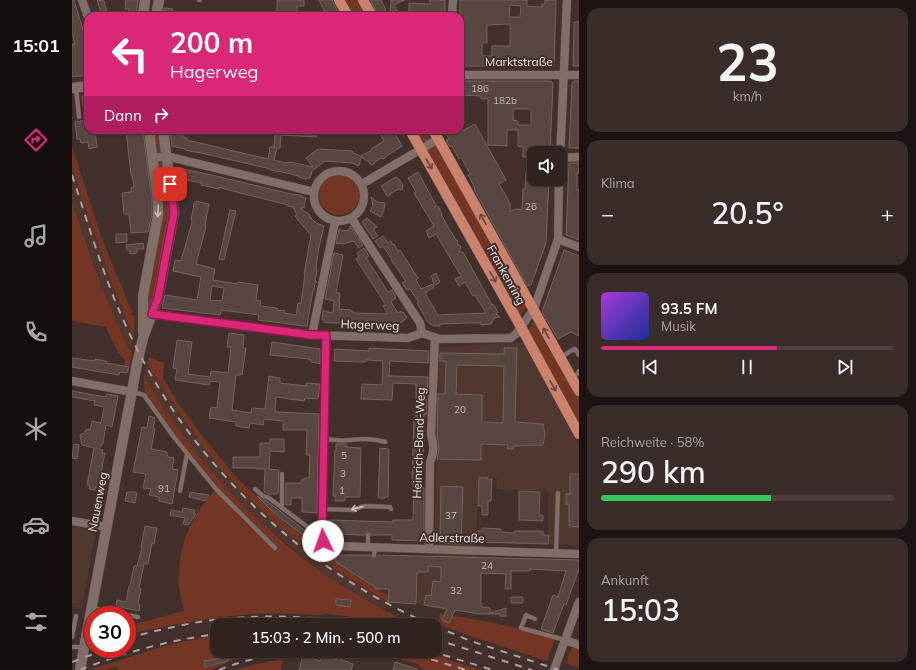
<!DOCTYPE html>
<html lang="de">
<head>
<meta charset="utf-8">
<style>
	:root { --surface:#312420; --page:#392c29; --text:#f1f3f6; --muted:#a8a4a5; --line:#4c413e; --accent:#db2777 }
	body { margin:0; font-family:Mulish,sans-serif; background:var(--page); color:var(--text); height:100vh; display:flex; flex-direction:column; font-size:15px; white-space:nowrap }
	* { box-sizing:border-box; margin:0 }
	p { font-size:13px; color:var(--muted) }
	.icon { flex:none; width:22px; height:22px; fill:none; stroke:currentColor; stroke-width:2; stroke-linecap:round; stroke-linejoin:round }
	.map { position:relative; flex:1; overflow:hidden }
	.sheet { display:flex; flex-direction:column; gap:8px; padding:8px; background:#1b1412; width:337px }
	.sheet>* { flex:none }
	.hud { position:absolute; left:12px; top:12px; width:380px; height:122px; border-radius:12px; box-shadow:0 1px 3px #0004,0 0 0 1px var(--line); background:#db2777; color:#fff; overflow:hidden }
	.fabs { position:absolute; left:455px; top:146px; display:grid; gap:8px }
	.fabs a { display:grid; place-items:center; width:40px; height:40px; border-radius:8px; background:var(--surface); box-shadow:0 1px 3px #0004,0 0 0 1px var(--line); font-size:20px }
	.speed { position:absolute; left:12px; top:606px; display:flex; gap:8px; font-size:20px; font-weight:700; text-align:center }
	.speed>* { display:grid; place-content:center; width:52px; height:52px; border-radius:50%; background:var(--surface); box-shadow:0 1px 3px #0004,0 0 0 1px var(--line); line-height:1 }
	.speed .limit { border:6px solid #d22; background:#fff; color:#111 }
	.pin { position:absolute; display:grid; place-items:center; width:34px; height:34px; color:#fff; margin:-17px; border-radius:8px; box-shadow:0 2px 6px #0006 }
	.me { position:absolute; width:44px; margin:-22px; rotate:357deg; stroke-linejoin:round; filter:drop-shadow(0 0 3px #0008) }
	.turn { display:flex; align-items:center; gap:14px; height:84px; padding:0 20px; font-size:18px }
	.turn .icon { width:52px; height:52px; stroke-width:2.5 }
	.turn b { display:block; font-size:28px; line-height:34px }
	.then { display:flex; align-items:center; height:38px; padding:0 20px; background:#0003; gap:8px; font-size:15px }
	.big { font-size:30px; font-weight:600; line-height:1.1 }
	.sheet .card { flex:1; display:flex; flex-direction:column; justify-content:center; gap:6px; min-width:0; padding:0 14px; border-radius:12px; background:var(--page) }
	.sheet .dial { align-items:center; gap:0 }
	.dial b { font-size:52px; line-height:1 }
	.song { display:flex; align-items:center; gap:12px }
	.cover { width:48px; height:48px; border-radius:6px; background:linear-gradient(135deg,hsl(280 70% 55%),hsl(230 70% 35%)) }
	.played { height:4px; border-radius:2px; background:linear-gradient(90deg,var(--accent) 60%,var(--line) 60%) }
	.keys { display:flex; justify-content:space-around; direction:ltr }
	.heat { display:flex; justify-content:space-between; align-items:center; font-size:22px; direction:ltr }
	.charge { height:6px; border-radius:3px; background:linear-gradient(90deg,#34c759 58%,var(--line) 0) }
	.trip { position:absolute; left:138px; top:618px; width:232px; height:40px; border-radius:12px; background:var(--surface); box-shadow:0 1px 3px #0004,0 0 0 1px var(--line); font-weight:600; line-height:40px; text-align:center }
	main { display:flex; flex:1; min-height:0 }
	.menu { display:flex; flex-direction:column; width:72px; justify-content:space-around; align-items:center; background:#140e0d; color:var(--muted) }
	.menu .icon { width:28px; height:28px }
	.menu .active { color:var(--accent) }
	.menu b { font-size:18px; color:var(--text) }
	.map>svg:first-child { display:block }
</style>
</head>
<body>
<main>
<nav class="menu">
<b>15:01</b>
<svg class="icon active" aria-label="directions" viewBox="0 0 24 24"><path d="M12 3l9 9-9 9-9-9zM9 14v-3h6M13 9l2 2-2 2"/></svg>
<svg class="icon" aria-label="music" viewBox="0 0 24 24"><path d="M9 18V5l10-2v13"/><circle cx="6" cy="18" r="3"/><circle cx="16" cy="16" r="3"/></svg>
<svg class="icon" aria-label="phone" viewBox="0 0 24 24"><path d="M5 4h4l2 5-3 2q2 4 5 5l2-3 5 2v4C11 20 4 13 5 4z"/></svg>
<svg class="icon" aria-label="climate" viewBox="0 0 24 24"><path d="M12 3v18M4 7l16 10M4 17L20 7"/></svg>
<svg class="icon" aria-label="car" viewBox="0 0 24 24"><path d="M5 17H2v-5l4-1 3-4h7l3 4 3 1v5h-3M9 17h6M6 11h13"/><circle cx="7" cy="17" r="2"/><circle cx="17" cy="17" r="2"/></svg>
<svg class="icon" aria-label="filters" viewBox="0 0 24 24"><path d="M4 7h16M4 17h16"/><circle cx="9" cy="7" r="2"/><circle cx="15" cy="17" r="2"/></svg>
</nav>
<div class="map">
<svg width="507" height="670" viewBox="0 0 507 670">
	<rect width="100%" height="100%" fill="#41302b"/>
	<path fill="#503831" d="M0,167L17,218L41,285L62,338L60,354L49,334L38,309L25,273L0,202Z
		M453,342L507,443V545H477V492L425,489V478H406L404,557L410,558L409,614L352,605L316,602L313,610L282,593L247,570L221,549L192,525L164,498L137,468L119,446L96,415L71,375L75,363L114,424L139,456L161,481L185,506L237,550L297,591L316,602L319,566L345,556H362L367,347Z
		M0,526L24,531L10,608L0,607Z"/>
	<path fill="#743624" d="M270,0H286L295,16H282L274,6Z
		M81,130H88L99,214L83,295L77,310L74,296L91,212Z
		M341,130H353L358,139L366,146L456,305L446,319Z
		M0,146L29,236L60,312L59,315L63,316L62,338L41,285L10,198L0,167Z
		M247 195a20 20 0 1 1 40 0a20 20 0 1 1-40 0Z
		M0,202C18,254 34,306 60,354L57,367L52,366L53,360L46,352L34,327L0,321Z
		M463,321L507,396V427L455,333L460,324Z
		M77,357L92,363L91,378L107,404L131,437L166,479L213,523L245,546L257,557L282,573L301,587L316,595V602C251,564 186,515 139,456C115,426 95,395 75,363Z
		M71,375C116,451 175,518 247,570C276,591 309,608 341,625H318L280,617L250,613V615C228,614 205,613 182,614C139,617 97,625 55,635V626L112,611C110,603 108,595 107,587C106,582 107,576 107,571C108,540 122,513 143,490L176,525L187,535L142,484L106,439L73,392Z
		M368,613L432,625L483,639L475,661L398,636L366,624Z
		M139,636H145V651H349L409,670H355L347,667L346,664L314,655L281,653L234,654L210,659L209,670H163L173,667L209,659L208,651L158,661L138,670H46L45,666L34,670H16L96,645Z
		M500,647L507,649V668L494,663Z"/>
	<path fill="#584641" stroke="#76635d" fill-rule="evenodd" d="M0,0H2L16,46V75L0,77V44H3L0,33Z
		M25,0L32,1L36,16H30Z
		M54,0H66L64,16H56L57,9H53Z
		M205,0H232V6H225V16H205Z
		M247,0H260L268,16H255Z
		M298,0H309L314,10L306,14Z
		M319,0H333L322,5L328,16H321L318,11Z
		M358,0H373V16H337V3L358,4Z
		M388,0H455V6L470,7V4H473V0H484L482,66H388ZM438,5L449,6L448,17H437ZM438,24V46H420V56H410V43H415V25Z
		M92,8L101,9L100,16H91Z
		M502,22H507V66H501Z
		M388,81H479L481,83L478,153H462V158L451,157V147L446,146V130H435V146L416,145V99H409V96L388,95ZM441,109H459V125H446V121L441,120Z
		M502,81H507V148H497L500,83L502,82Z
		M16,95V105L11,106L10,96Z
		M16,120V130H23L25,147L17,149L16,142L9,143L8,139H5L3,122Z
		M403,124L434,180L427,184L438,203V212L443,209L450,210L451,189H453L454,172L462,173V179H477L474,243L459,285L455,286L402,189L403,188L396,175L398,174L389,157L387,159L380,146L378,147L374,140L377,139L372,130H389L390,131Z
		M54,130H71L80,203V214L76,232L59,233L57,214H52L50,193L59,192V188L62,187L60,175H59Z
		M98,130H110L111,137L115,138V140L196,159L198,147H203H202L203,130H223L226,135V131L245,132V137L209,135L208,148H205L202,160L214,163L215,162L218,163V162L241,167L234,158L246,149L280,151L281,153L289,156L300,150L299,149L312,141L307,132L310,130H321L330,146L313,157L312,159L309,158L303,162L301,165L298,164L297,162L289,157L287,166L280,163L253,161L240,171L238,178H234V179L227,177V176L206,171V172L199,170V169L129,153L113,150V149L100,146Z
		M497,163H507V173H505V190H507V240L494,235Z
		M106,168L140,175L223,195V194L230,196V197L234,198L232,205L233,207L228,209L237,214L239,218L244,223L252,226L247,247L244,267L245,271L243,280L245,282L243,283L242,290H241L235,326H232L186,320L187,315L149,310L148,315L90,308L93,295L125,300L129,277L101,271L103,260L109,261L120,222L119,219L121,210L122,203H124V201L137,204L133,225H134L133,227H134L124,264L143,269L141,280L165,284L166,282L186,285L184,300L189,301L188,306L205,308V310L213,311L212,313L224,315L226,303H229L233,274H232L239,235L231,226L223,216L225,215L221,207L216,206V205L153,189L147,187V189L129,185L130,183L115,180L112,196L106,194L103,170ZM140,286L152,288L150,301L138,300Z
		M346,172L365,207L366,206L370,214H369L376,227L384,240L386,241L385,243L389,247L387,252H391L413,292L420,305L421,304L426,312L424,314L428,317L422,318V319L419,324L409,325V323H398L368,324V326H361L356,322L345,303L347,302L346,301L338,289L335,290L330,283L334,281L319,260H320L311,246L308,248L303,241L311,236L316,243L319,241L321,245L322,244L326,251L328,250L346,278L344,280L349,289L361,284L362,287L353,293L366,315L414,313L404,297L403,295L401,296L393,282L387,286L383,279L389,276L364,234L357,238L354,231L362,226L342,193L344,192L336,178Z
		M324,177L327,179L331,185L330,190L327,189L319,193L318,195L315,196L309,186Z
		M299,197L305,202L313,203L312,210L309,217L298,211L301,206Z
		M158,210L164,211L152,260L147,259Z
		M295,218L305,227L301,229L306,236L301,239L290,222Z
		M278,226L291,245L287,248L282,241L270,244L264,243L267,229L270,231L277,230Z
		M44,234H55V242L44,243Z
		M71,243L72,249H65V253L58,254V250H55L54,245Z
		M292,248L297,256L294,258L306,276L316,292L320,290L324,298L319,302L326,313L329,311L330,313L331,312L335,317L333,318L334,319L324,326L306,325L307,323L294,322L274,321V323H259L252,322L253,320H250L251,311L261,313L262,301L253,299L262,253L271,255L264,293H268L267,302H268L267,309L279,310V311L283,313L316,314L311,306L314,305L284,259L287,257L285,253Z
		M492,250L507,256V336L499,332L486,339L470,312Z
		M364,273L368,282L363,285L360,280L361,279L359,276Z
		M157,333L172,335L171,348H174L170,375H164L160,410L179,413L180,408L193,409L197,376L208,378V383L234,386V383L248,384L246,399L233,398L232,401L204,397L203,411H204V412L247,414L245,513L230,512V498H219V505H214V483H229V480H232V478H237L238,455H234L235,430H211V421L192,419L191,425L178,423L177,428L164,426V422L137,418L139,407L145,408L148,382L138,381L137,385L103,380L105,369L101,368L105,340L120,342L116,374L138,377L139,371L156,373L159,347H155Z
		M200,342L248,349V364L239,362V360H237V359L198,355Z
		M297,348L357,351L356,363L318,361L317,376L356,377L354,415L352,414V438L350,488H352V541L320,540V535H299V533L296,532H294L293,535H289L257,534V520L321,522V520H341L342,485H340L341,448L342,417H344V384L321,383L320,400L289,399L290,384L310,385L311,361L294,360L293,362L262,361L263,349L297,351Z
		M432,348H445L443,422L471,424L473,435L471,445L441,446V449H435L436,445L409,444V460L365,459L367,449L365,435L366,394H373L374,361H368V353L432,354ZM385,365L432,366L431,423L410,422V395L384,394Z
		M0,358L23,361V359L34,361V363L57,367L55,373L48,372L47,375L0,367Z
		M0,391L34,397L35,394L46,396L40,427L34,425L31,443L27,449L31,450L30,453H33L26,487H23V490L17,489L18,486L15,485L22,448L10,445L8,436L9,434L12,433L14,430L17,429L18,430L20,421L29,423L32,407L22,405L23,401L0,397Z
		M77,416L83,418L81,429H83L79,449L95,452V455L96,456V457L102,458L100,469L106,470L100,504L87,501V497L77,495L79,489L71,488L74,474L61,472L70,427L75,428Z
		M198,439H212V452L198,451L197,469L207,470L206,494H197L192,492L193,469H184V468H161V457H188V443H198Z
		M2,444L7,445L5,459L0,458Z
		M264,444H274V447L289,448L288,497H273V501H263V496H261L263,450H264Z
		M308,448L317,449L316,497H313V498H306Z
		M498,474H507V527L497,526V504H494V494H498Z
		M407,478H416V480L420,479L419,501H416V515H410V506H406Z
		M369,486L391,487L389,544L368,543Z
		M59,491L65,493L63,503L53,501L55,492L58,493Z
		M447,491L468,492L467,515H471V521L447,520Z
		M118,492L137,495L133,501L117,497Z
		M185,496L190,499L195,501L240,536L237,540L202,513Z
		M111,508L123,510L122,514H124L116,525L111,524L113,518L98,515L99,510L110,512Z
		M73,526L85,528L82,544L80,543L76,564H72L67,588L69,589L66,604L68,605L67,611L44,606L45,600L54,602L57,586H58L62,566H65L66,563L70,547H69Z
		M410,528L429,529V532L443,533V531H471V535H477L476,544L404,542L405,531H410Z
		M256,555H299L300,557L302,558L304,557L306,555L507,560V569L494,605L492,604L481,633L469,629L481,595L486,597L494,571L458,569V571H439V589H433L434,574L409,573V607L418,608V613L434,608V616H428V614H408L383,610L377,623L370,620L375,609L352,605L354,595L359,596L361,581L369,582V567L356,566V572H345L344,604L316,602L317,589H303V587L264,562V560Z
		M439,597H451V603H439Z
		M264,599L279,600L278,607L264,605Z
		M231,655L248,661L250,655L264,660L265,658L281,664L279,670H227Z
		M156,657V661L133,667L132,661Z
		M323,662L345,669V670H321Z"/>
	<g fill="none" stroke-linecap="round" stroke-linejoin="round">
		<g stroke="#5e4f4b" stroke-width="5">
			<path id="lane" d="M127,0H128
				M4,88L7,117
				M489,357L502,349H503L507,355
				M501,378L506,373L507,371
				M61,392L72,395L101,436L144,489L203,548
				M252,439C260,440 270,441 278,440C290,439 301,438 313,442
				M183,489L191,496L197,498L241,531L250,532
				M108,491L115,454
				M210,508V474
				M250,509L281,510L292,506L318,507L319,509
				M296,547V535
				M484,553L486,493
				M302,555L303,548
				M20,608L66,617
				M463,619L454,615L449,628L493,640
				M0,637L4,616
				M0,647H12"/>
		</g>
		<g stroke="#5e4f4b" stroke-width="9">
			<path id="street" d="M10,0L16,17
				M380,16L381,0
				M388,75H507
				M81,158L94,156L242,192
				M488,158L507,157
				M488,161L495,0
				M242 196a25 25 0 1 1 50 0a25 25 0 1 1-50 0Z
				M290,184L366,139
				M280,219L348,323L350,333
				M486,239L507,247
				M74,313L240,335L336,338L350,333L368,339L439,338L444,334L462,309L486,239L487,179
				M240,335L263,222
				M254,335L250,532C250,541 252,545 262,546L507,554
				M0,381L60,392
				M0,521L34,527
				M357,549L358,462C362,454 362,444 359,435L363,338
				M493,640L507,645
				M482,670L507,602"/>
		</g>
		<g stroke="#5e4f4b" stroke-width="11">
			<path id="secondary" d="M71,16L73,0
				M84,16L87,0
				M0,88L16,86
				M71,332V296L86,215V203L77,130
				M8,670L65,364L71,338L86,298L102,213L91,130"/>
		</g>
		<g stroke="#5e4f4b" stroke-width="11">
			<path id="primary" d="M267,0L276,16
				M291,0L300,16
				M338,130L449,327L507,434
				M361,130L507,391"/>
		</g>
		<use href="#lane" stroke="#826e69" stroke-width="4"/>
		<use href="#street" stroke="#826e69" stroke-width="8"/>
		<use href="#secondary" stroke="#826e69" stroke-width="10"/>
		<use href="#primary" stroke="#cb816c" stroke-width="10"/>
		<path stroke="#aea19d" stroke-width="2" stroke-dasharray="7 7" stroke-linecap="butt" d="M0,175C17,226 32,279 55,328C114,459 229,569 360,625
			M363,626L396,640L487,670
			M55,638C79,632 103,626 127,622C185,613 244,616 301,625
			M363,639L460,670
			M318,651L355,658L394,670
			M358,651L421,670
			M0,662L35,649
			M8,670C53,652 98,640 145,634
			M147,670C171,660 197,655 222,651"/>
	</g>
	<defs><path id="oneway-shaft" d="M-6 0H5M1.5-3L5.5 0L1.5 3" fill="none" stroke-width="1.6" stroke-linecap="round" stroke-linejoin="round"/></defs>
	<g stroke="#6a483e">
		<use href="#oneway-shaft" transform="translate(357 164) rotate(61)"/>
		<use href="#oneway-shaft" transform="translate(411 219) rotate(-119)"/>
		<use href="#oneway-shaft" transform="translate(421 277) rotate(61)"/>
		<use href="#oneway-shaft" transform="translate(474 333) rotate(-119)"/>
		<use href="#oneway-shaft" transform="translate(481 386) rotate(61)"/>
	</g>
	<g stroke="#ccbeba">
		<use href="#oneway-shaft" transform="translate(86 211) rotate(92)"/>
		<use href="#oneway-shaft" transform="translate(285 508) rotate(167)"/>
	</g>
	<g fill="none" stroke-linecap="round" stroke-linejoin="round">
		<g stroke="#8e194d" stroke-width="10">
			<path id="route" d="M98,184L102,213L86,298L80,314L240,335H254L250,532L251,541"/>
		</g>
		<use href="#route" stroke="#db2777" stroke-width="7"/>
	</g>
	<g text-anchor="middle" stroke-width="4" stroke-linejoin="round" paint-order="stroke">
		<g font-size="10" fill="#c6bab5">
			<text x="408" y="92">186</text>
			<text x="433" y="104">182b</text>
			<text x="459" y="210">26</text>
			<text x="388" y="413">20</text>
			<text x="272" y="459">5</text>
			<text x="271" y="477">3</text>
			<text x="92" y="492">91</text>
			<text x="270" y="494">1</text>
			<text x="379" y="519">37</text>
			<text x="415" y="569">24</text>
			<text x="384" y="594">32</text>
		</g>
		<g font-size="12" fill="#ebe0dc" stroke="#41302b">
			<text x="447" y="66">Marktstraße</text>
			<text transform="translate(434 275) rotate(61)" y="4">Frankenring</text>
			<text transform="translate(298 325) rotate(2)" y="4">Hagerweg</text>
			<text transform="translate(347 443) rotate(-88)" y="4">Heinrich-Band-Weg</text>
			<text transform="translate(26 502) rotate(-79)" y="4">Nauenweg</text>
			<text transform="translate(380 538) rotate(1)" y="4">Adlerstraße</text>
		</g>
	</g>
</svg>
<div class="fabs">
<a><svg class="icon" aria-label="sound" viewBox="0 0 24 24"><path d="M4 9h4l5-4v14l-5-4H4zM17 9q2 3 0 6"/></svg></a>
</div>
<div class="speed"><div class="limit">30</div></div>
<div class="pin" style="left:98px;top:184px;background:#d93025"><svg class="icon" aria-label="arrive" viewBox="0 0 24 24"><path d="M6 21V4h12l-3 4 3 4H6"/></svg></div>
<svg class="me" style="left:251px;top:541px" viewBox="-20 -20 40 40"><circle r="19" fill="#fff"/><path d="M0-13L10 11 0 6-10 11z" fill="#db2777"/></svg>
<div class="trip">15:03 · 2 Min. · 500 m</div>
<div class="hud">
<div class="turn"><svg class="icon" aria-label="left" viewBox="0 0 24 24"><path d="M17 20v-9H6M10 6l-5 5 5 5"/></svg><div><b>200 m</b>Hagerweg</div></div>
<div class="then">Dann<svg class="icon" aria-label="right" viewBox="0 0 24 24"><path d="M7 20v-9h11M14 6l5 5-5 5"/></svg></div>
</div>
</div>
<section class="sheet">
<div class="card dial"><b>23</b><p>km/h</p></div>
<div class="card"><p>Klima</p>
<div class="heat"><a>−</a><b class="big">20.5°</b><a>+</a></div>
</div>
<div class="card">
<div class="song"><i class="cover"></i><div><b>93.5 FM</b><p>Musik</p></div></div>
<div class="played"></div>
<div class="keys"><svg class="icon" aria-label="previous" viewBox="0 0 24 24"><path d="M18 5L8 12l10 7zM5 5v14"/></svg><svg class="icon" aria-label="pause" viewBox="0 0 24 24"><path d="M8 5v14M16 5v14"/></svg><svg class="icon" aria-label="next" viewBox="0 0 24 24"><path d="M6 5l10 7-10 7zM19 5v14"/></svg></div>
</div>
<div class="card"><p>Reichweite · 58%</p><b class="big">290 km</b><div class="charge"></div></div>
<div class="card"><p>Ankunft</p><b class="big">15:03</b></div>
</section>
</main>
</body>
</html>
